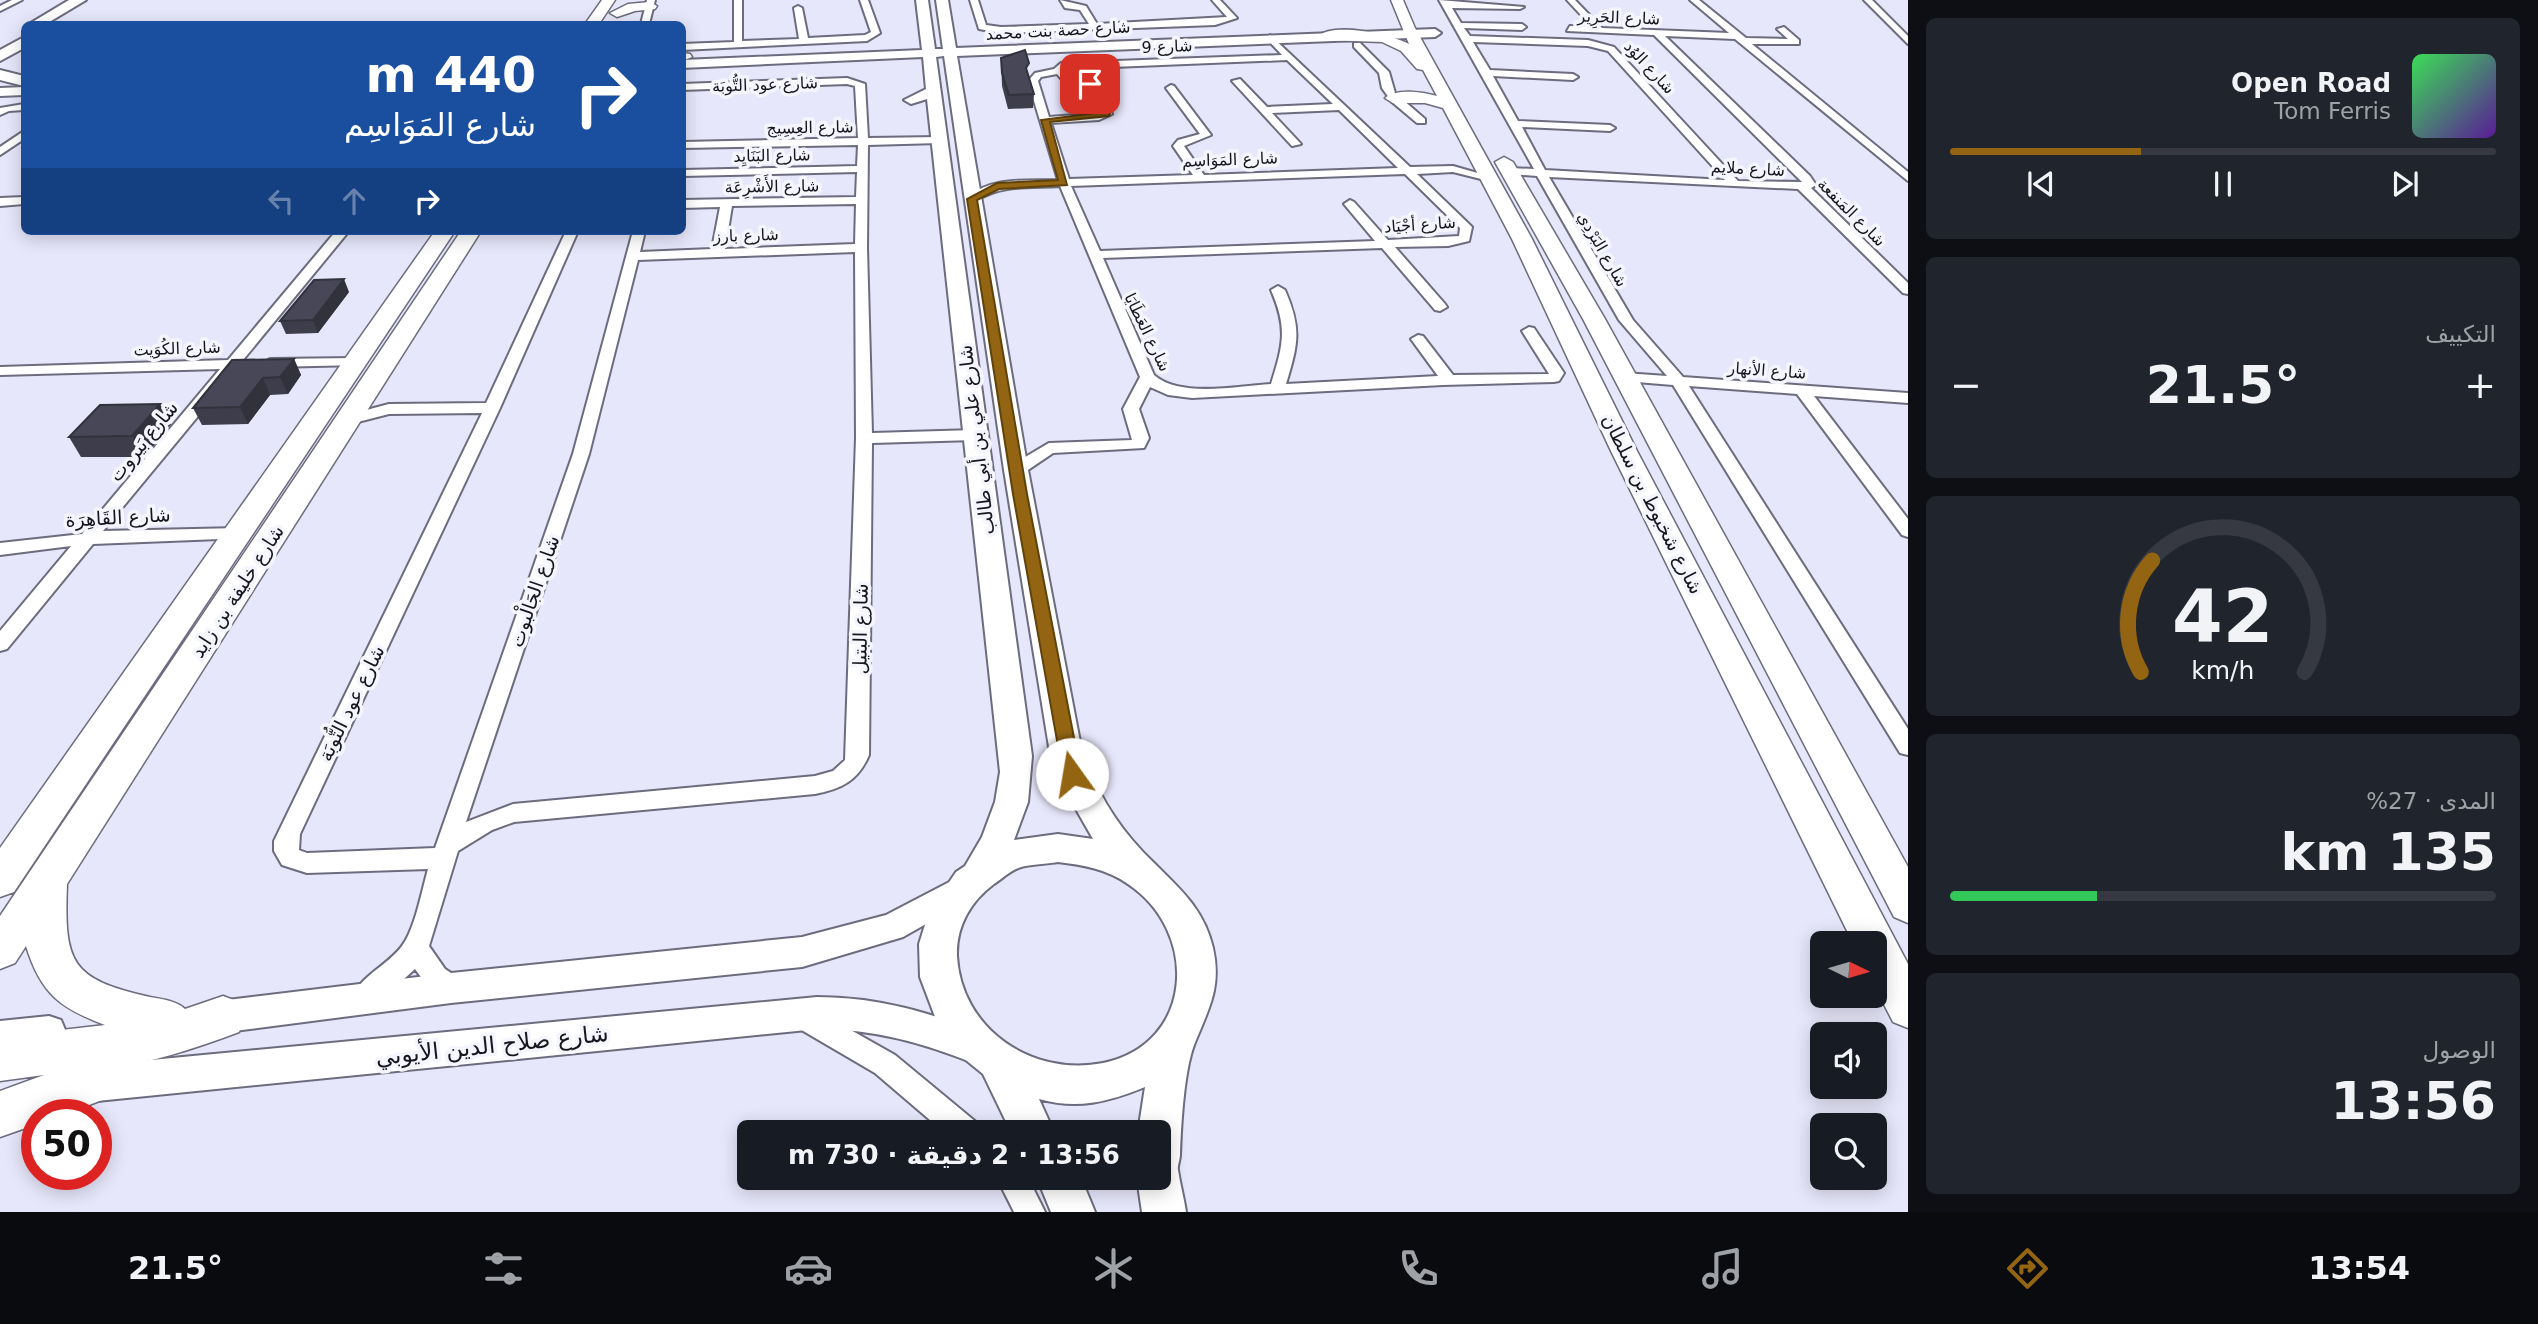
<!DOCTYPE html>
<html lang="ar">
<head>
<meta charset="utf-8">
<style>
	:root { --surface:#171b24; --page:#20242c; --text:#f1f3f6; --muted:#9ea1a6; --line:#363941; --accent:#936512 }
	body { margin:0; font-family:"DejaVu Sans","Noto Sans Arabic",sans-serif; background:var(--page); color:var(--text); direction:rtl; height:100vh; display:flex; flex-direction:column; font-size:26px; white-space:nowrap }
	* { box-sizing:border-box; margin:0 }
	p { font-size:23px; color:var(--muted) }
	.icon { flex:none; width:38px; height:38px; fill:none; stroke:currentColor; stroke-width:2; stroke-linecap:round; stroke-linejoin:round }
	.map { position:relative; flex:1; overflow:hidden; direction:ltr }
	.details { display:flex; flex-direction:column; gap:18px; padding:18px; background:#0d0f14; width:630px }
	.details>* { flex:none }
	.top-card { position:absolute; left:21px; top:21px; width:665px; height:214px; border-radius:10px; box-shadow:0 4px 18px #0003; direction:rtl; background:#1a4fa0; color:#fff; overflow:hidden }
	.needle { width:46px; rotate:95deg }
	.tools { position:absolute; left:1810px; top:931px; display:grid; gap:14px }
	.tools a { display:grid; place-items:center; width:77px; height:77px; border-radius:10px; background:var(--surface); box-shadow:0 4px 18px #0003; font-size:35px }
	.speed { position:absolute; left:21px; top:1099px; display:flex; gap:14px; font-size:35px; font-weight:700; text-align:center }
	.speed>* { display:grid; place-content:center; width:91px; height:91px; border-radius:50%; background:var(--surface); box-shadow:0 4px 18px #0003; line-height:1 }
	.speed .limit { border:10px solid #d22; background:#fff; color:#111 }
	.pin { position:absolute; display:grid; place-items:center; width:60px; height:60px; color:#fff; margin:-30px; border-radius:14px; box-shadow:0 4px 10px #0006 }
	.me { position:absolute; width:77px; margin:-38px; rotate:347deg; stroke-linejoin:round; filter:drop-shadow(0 0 5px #0008) }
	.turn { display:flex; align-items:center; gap:24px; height:147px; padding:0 35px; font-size:32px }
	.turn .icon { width:91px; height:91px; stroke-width:2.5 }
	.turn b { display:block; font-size:49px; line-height:60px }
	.lanes { display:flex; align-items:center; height:66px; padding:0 35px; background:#0003; justify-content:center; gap:35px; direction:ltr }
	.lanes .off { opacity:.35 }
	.big { font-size:52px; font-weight:800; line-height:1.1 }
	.details .tile { flex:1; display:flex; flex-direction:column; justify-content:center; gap:10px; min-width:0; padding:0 24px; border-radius:10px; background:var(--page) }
	.details .dial { align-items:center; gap:0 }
	.dial svg { height:182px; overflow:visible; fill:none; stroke:var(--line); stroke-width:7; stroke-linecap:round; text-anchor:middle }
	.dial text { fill:var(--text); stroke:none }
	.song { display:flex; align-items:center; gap:21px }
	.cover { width:84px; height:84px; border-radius:10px; background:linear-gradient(135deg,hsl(130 70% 55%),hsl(270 70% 35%)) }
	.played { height:7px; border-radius:4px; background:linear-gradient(90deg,var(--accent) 35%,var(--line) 35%) }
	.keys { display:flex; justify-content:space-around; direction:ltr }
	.heat { display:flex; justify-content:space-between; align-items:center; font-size:38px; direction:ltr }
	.charge { height:10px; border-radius:5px; background:linear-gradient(90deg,#34c759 27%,var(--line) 0) }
	.trip { position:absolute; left:737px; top:1120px; width:434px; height:70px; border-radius:10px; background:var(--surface); box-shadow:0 4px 18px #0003; font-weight:800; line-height:70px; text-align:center; direction:rtl }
	.tabs { display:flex; height:112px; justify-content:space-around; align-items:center; background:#090b0e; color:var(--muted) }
	.tabs .icon { width:49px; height:49px }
	.tabs .selected { color:var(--accent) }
	.tabs b { font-size:32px; color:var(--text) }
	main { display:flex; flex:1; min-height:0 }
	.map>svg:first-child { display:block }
</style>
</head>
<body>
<main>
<section class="details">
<div class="tile">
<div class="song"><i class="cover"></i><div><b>Open Road</b><p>Tom Ferris</p></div></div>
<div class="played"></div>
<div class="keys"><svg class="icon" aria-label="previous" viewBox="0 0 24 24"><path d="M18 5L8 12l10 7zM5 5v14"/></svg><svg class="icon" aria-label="pause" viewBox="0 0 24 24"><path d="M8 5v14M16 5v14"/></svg><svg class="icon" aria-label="next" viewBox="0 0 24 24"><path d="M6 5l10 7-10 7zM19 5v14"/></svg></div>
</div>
<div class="tile"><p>التكييف</p>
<div class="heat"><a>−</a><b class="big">21.5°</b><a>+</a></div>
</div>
<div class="tile dial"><svg viewBox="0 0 100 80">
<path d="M14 69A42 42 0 1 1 86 69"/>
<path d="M14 69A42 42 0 0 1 19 20" stroke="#936512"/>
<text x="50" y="56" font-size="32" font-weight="700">42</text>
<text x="50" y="72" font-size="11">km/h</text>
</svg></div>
<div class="tile"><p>المدى · 27%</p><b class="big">135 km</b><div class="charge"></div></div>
<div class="tile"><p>الوصول</p><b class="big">13:56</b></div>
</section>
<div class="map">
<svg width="1908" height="1212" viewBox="0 0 1908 1212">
	<rect width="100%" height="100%" fill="#e7e7fb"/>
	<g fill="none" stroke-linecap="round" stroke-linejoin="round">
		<g stroke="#6c6c7e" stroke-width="4">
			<path id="minor" d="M12,0H22L0,11V6Z
				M647,0H655L649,24H641Z
				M734,0H742V41L799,39L794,8L798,6L802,8L808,38L865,35L871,32L860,0H868L880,33L867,41L682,50V44L734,42Z
				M970,0H978L986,25L1001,27L1089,24L1080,10L1065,8L1060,0L1086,6L1097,24L1227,17L1212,0H1220L1237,18L1215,25L1001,33L979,29Z
				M1439,0L1524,7L1520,9L1452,8L1461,23L1522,24L1526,27L1522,30L1464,28L1470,36L1588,40L1614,47L1738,181L1802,182L1654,35L1567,31L1570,26L1592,27L1567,0H1575L1602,28L1729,33L1690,0H1699L1746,38L1788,39L1777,29L1784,27L1799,40V44H1752L1908,172V181L1735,39L1665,36L1810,176L1816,185L1811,188L1908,283V294L1903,293L1798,189L1549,177L1633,320L1683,377L1908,393V403L1814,396L1908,519V537L1902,535L1797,394L1689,386L1908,729V755L1900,753L1673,385L1624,381L1617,377L1624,373L1667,376L1619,320L1537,176L1509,174L1503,171L1509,168L1534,169ZM1473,42L1588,46L1608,51L1725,180L1545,170L1522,127L1610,131L1615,128L1610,125L1518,121L1493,76L1573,80L1578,77L1573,74L1490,70Z
				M1864,0H1872L1908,36V44Z
				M1270,35L1410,167L1453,166L1495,178L1489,181L1453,172L1417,174L1472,227L1469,241L1448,246L1395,247L1445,304L1447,307L1440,311L1435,310L1382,248L1103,258L1154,375C1180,398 1237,386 1271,384C1283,345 1288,329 1271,290L1278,286L1285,290C1302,329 1298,344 1286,384L1438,376L1411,339L1418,335L1423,336L1453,375L1549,374L1522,331L1529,327L1534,328L1564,373L1559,381L1554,382L1443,385L1192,398L1168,395L1150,387L1139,409L1149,438L1144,448L1053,453L1022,474H1010L1008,470L1010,466L1049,443L1132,440L1123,409L1140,377L1060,186C1031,188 1001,184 976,201L966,199C989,176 1028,181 1058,180L1028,81L1035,73L1054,69L1061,63L1282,55L1266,38ZM1287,60L1333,104L1267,107L1240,79L1232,81L1292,146L1301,144L1272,113L1339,110L1398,168L1204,175L1184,146L1211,135L1174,86L1171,85L1166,88L1200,134L1178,140L1173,146L1193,175L1069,179L1051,123L1099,120L1112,114L1096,83L1070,78L1064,69ZM1057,74L1064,82L1089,87L1101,113L1049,117L1038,81L1041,77ZM1405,174L1460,228L1459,236L1388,240L1354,202L1350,200L1344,204L1375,241L1100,251L1071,186Z
				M1354,43H1360L1389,72L1395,93L1425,119V123H1417L1392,102L1382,88L1379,73L1354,47Z
				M847,78L865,84L868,138L939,137L944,140L939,143L868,145L867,248L872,433L975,430L983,435L975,440L872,443L869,755C858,781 841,789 815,794L514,822L492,830L458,851L429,946L445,969L460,979L464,988L460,997L451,1000C434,994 425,983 415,969L375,1005L366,1008L357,1005L353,996C362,975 388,965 402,946C415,929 422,890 428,869L307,873L282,865L274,851V841L482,413L389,414L346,425L338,420L340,417L389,404L486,403L566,231H578L500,408L300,834L299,850L307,853L435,848L573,454L633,231H645L640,252L712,249L720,207L682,208V200L856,197L857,172L682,176V170L857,166L858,145L682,148V142L858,138L855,86L847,84L682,90V84ZM856,204L855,244L725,249L732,206ZM855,252L856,438L845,760L833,771L815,776L513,804L466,822L589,454L638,260Z
				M24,104V110L9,111L0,115V108Z
				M24,131V139L0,155V147Z
				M0,198L24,197V204L0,206Z
				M336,231H349L243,360L247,364L245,367L237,369L103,531L239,528L245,530L248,534L245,538L93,544L7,649L0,651V631L71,546L0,555V543L82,534L220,369L0,375V367L228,360Z
				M356,358L361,359L363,362L361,365L270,367L263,363L270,359Z
				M803,1003L895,1055L976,1122L980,1132H944L875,1073L793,1025L790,1016L793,1007Z
				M997,1178H1028L1045,1212H1014Z"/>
		</g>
		<g stroke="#6c6c7e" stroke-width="4">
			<path id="tertiary" d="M959,877L970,881L975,890L970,899L903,937L802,967L451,1003L211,1034L199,1029L194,1018L199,1007L211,1002L451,973L802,937L886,915Z
				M817,997C879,997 931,1013 988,1035L993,1047L988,1059L976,1064C923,1043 875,1029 817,1029L77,1103L64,1097L59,1085L64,1073L77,1067Z
				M49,1016L61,1020L66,1032L61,1044L49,1048L0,1053V1021Z"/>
		</g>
		<g stroke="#6c6c7e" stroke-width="4">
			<path id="secondary" d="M916,0H928L935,49H943L936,0H948L956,48L1435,29L1441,33L1435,37L957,56L1028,470L1081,747C1095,791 1120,831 1154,863C1180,889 1204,909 1213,948C1222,988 1208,1010 1194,1045C1184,1072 1181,1125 1180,1155C1180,1160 1177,1166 1178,1170C1180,1184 1184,1198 1186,1212H1142L1137,1178H1158V1132H1138L1145,1087C1108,1102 1078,1110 1039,1099L1054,1132H1011L983,1074L956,1052L937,1022L920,977L919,944L929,912L956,872L965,866L982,837L995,802L1000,772L927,99L911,104L904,100L926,89L923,57L682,68V60L922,50ZM944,56L1004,470L1049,747L1061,783L1093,839L1058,834L1014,840L1028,802L1032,756L936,57ZM1058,862C1083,865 1107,869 1128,884C1199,931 1195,1044 1103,1063C1032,1077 961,1029 957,956C956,926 971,901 994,884C1003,878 1011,870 1021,867C1033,864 1046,864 1058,862Z
				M24,87V95L0,96V88Z
				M1037,1178H1081L1095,1212H1051Z"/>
		</g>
		<g stroke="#6c6c7e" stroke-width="3">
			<path id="primary" d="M602,0H615L599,24H585Z
				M1391,0H1403L1415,28L1532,239L1637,451L1908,964V1028L1893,1022L1874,985V943H1853L1611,451L1512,239L1443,108L1425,103H1393L1385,98C1396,88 1423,92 1437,96L1423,70L1417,69L1401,51L1382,42L1325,40L1318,36C1334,22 1391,34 1409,44Z
				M650,2L657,6L655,9L635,11L617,17L610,13L628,4Z
				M682,53L690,54L692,57L682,61Z
				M1504,157L1513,162L1605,319L1908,867V923L1894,917L1583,319L1495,162Z
				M435,231H455L14,892L0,897V848Z
				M461,231H481L67,884C64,963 70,979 150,997C162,999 177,1001 185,1009L223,996L239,1002L245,1017L239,1032C194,1049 151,1063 102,1069L109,1084L102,1100L63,1115H37V1124L0,1137V1091L44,1075L0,1081V1037L105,1025C60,1008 41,994 26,946L15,963L0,969V916Z"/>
		</g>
		<g stroke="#6c6c7e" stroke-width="4">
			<path id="trunk" d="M69,0H86L46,24H29Z
				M24,37V48L0,61V50Z
				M0,70L24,76V86L0,80Z"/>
		</g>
		<use href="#minor" fill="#fff" fill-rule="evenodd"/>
		<use href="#tertiary" fill="#fff" fill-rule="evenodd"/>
		<use href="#secondary" fill="#fff" fill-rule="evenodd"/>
		<use href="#primary" fill="#fff" fill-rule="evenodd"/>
		<use href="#trunk" fill="#fff" fill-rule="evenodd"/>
	</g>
	<path fill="#3d3d4b" d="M1001,58L1029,76L1034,94L1033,108L1008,109L1002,86Z
		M349,292L318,333L286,334L280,321Z
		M294,359L301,375L288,394L270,395L248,424L202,425L193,408Z
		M171,424L144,457H81L69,437Z"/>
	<path fill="#32323d" d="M344,279L349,292L318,333L313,320Z
		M294,359L301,375L288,394L280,377Z
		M263,378L270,395L248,424L240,407Z
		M160,404L171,424L144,457L132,436Z"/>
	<path fill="#474757" stroke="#32323d" stroke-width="2" d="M1025,50L1029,63L1026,68L1034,94L1009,95L1002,73L1001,58Z
		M344,279L313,320L280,321L314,280Z
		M294,359L280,377L263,378L240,407L193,408L232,360Z
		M160,404L132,436L69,437L100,405Z"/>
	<path fill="#936512" stroke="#60420c" stroke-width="2" d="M1090,81L1111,111L1109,116L1050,122L1067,185L999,189L977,200L1027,494L1081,774L1079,779L1072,782L1066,779L1063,774L1013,494L967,199L997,183L1058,180L1041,120L1103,112L1086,84Z"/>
	<g text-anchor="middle" stroke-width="7" stroke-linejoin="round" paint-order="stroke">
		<g font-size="16" fill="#16161d" stroke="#f5f5fe">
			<text transform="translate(1619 17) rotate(2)" y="6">شارع الحَرِير</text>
			<text transform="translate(1058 30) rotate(-3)" y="6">شارع حصة بنت محمد</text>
			<text transform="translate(1167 46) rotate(-2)" y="6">شارع 9</text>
			<text transform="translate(1650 67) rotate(47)" y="6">شارع الوُد</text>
			<text transform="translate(765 84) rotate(-2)" y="6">شارع عود التُّوبَة</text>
			<text transform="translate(810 127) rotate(-1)" y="6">شارع العِسِيج</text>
			<text transform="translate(772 155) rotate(-1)" y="6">شارع البَنَايِد</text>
			<text transform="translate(1230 159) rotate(-2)" y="6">شارع المَوَاسِم</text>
			<text transform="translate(1748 168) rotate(3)" y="6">شارع ملايم</text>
			<text transform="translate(772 186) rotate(-1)" y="6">شارع الأَشْرِعَة</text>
			<text transform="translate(1852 212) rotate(45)" y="6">شارع المَنفعة</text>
			<text transform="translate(1420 224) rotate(-4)" y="6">شارع أجْيَاد</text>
			<text transform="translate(746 235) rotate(-2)" y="6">شارع بارز</text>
			<text transform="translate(1603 249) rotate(60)" y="6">شارع البَرْدِي</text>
			<text transform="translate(1148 332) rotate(64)" y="6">شارع العَطَايَا</text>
			<text transform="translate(177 348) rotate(-2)" y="6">شارع الكُوَيت</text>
			<text transform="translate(1767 370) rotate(4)" y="6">شارع الأنهار</text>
		</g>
		<g font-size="19" fill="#16161d" stroke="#f5f5fe">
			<text transform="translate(976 440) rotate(-97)" y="7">شارع علي بن أبي طالب</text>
			<text transform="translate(143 441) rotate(-51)" y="7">شارع بَيروت</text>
			<text transform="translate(1653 504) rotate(63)" y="7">شارع شخبوط بن سلطان</text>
			<text transform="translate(118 517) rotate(-3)" y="7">شارع القَاهِرَة</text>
			<text transform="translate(237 591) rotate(-57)" y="7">شارع خليفة بن زايد</text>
			<text transform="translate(534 591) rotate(-71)" y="7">شارع الجَالْبوت</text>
			<text transform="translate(860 629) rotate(-89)" y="7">شارع البتيل</text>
			<text transform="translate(351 703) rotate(-64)" y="7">شارع عود التُّوبَة</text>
		</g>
		<g font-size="23" fill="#16161d" stroke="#f5f5fe">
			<text transform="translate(492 1045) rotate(-6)" y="8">شارع صلاح الدين الأيوبي</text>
		</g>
	</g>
</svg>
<div class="tools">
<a><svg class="needle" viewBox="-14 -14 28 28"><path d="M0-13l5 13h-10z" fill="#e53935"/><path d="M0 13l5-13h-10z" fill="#9ea1a6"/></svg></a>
<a><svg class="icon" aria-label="sound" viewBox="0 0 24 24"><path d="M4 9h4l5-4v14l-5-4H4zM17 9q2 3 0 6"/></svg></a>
<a><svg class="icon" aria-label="search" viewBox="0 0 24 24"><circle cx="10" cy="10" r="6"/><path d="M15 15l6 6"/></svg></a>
</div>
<div class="speed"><div class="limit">50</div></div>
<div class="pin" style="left:1090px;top:84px;background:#d93025"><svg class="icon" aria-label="arrive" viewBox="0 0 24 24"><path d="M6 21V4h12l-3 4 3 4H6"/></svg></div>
<svg class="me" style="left:1072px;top:774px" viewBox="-20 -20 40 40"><circle r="19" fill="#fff"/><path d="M0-13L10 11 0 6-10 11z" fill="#936512"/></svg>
<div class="trip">13:56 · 2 دقيقة · 730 m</div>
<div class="top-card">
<div class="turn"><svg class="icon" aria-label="right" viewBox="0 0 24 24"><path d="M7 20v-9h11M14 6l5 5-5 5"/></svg><div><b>440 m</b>شارع المَوَاسِم</div></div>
<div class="lanes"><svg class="icon off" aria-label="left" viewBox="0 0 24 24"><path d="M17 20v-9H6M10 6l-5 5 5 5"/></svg><svg class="icon off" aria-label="ahead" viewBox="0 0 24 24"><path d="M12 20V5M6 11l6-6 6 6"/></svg><svg class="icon" aria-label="right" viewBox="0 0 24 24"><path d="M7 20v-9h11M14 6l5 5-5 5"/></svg></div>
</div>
</div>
</main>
<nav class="tabs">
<b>13:54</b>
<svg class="icon selected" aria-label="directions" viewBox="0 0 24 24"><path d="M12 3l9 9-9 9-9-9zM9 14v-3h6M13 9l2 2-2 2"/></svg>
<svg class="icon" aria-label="music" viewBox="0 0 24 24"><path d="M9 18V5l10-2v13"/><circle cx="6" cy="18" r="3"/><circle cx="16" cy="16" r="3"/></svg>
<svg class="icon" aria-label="phone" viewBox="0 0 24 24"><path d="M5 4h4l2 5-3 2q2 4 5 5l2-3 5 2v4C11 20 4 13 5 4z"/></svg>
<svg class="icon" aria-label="climate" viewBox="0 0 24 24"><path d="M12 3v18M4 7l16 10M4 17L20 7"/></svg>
<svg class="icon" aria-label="car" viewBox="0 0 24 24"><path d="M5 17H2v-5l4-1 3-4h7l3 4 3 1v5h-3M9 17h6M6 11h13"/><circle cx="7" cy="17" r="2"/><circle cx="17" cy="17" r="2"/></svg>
<svg class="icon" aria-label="filters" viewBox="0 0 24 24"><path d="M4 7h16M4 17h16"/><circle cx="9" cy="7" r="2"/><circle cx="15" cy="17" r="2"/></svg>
<b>21.5°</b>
</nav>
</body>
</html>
